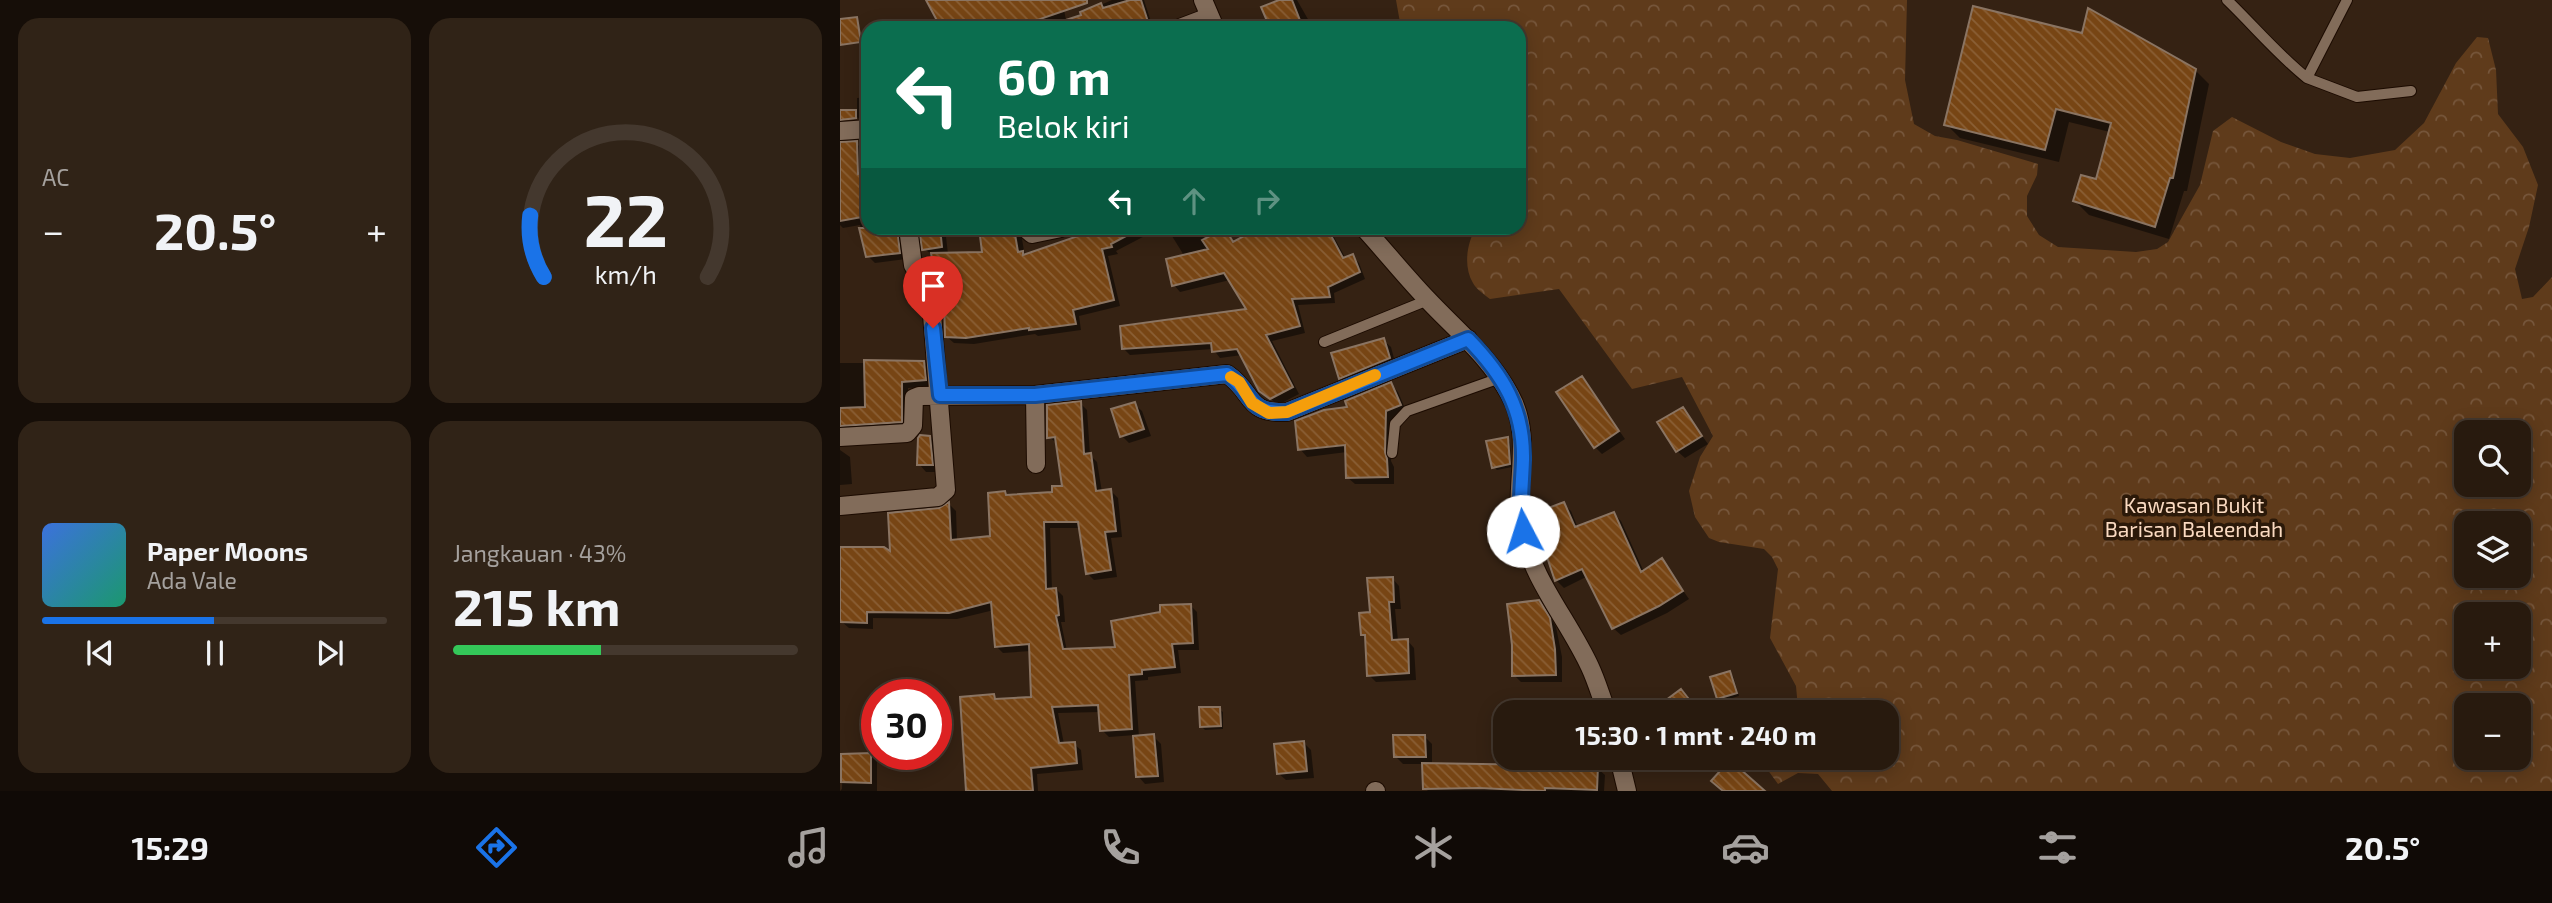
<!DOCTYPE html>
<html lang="id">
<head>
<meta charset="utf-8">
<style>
	:root { --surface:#281a0e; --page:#302317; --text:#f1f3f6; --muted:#a5a19e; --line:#44382e; --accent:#1a73e8 }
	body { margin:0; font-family:"Exo 2",sans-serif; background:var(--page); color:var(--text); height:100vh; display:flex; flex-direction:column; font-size:26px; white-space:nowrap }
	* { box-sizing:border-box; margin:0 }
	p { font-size:23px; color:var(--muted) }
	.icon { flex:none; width:38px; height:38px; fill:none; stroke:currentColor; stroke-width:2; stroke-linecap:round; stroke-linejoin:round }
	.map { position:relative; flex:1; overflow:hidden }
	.side { display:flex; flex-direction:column; gap:18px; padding:18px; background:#160e08; width:840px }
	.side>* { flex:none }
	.top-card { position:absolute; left:21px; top:21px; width:665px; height:214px; border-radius:21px; box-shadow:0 4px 18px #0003,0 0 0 2px var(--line); background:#0b6e4f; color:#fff; overflow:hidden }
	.buttons { position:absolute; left:1614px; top:420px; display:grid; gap:14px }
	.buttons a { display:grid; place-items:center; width:77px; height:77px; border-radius:14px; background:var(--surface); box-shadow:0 4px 18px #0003,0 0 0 2px var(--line); font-size:35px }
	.speed { position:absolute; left:21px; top:679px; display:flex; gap:14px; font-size:35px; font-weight:700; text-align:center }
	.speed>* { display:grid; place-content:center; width:91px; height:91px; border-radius:50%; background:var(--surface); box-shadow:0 4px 18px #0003,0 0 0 2px var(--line); line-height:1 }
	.speed .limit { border:10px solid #d22; background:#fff; color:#111 }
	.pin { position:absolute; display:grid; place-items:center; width:60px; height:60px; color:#fff; margin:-72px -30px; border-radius:50% 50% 50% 0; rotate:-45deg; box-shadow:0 0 7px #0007 }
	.pin .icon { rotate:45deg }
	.me { position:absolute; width:77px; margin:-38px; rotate:355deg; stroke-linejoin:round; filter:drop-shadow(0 0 5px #0008) }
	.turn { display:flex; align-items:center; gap:24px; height:147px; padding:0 21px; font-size:32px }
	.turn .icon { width:91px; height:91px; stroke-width:2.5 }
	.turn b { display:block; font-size:49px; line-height:60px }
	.lanes { display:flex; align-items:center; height:66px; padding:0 21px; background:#0003; justify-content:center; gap:35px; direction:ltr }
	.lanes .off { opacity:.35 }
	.big { font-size:52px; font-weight:700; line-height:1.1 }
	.side .card { flex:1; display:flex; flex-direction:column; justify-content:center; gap:10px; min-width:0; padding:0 24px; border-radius:21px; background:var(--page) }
	.side .dial { align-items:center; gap:0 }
	.dial svg { height:182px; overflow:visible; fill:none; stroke:var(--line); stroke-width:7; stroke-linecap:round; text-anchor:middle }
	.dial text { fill:var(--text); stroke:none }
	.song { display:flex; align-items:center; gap:21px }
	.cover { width:84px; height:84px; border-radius:10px; background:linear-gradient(135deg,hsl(220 70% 55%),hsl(160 70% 35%)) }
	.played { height:7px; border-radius:4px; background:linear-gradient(90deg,var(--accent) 50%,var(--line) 50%) }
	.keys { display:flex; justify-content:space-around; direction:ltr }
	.heat { display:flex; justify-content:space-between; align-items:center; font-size:38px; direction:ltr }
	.charge { height:10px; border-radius:5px; background:linear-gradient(90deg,#34c759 43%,var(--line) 0) }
	.side .tiles { flex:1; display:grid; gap:18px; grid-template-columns:repeat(2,1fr) }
	.trip { position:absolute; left:653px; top:700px; width:406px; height:70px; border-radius:21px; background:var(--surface); box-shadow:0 4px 18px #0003,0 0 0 2px var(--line); font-weight:700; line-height:70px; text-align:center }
	.tab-bar { display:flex; height:112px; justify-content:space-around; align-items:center; background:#100a06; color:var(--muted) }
	.tab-bar .icon { width:49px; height:49px }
	.tab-bar .selected { color:var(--accent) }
	.tab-bar b { font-size:32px; color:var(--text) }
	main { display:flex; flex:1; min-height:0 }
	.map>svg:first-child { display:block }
</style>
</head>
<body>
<main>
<section class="side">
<div class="tiles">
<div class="card"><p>AC</p>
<div class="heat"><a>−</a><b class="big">20.5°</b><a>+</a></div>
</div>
<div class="card dial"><svg viewBox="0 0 100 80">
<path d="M14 69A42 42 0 1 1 86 69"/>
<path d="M14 69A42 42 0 0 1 8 42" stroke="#1a73e8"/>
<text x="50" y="56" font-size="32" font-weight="700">22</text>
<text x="50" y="72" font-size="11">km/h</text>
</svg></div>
<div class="card">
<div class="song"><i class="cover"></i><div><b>Paper Moons</b><p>Ada Vale</p></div></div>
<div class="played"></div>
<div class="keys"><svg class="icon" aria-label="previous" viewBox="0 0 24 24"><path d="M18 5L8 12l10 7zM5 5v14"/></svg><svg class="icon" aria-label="pause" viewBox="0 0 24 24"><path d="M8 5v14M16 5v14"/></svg><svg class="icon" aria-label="next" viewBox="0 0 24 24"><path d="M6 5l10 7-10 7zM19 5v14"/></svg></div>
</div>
<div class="card"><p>Jangkauan · 43%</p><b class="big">215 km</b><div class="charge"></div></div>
</div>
</section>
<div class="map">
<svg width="1712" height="791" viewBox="0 0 1712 791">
	<defs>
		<pattern id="forest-crowns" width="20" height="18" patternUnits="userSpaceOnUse" patternTransform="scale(1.75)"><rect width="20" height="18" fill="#5f3b1b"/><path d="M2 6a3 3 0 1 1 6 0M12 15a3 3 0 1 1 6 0" fill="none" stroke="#76563b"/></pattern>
		<pattern id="building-back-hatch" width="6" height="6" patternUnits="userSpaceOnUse" patternTransform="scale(1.75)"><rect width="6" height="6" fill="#774514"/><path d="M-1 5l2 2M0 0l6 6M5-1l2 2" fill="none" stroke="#8a5f35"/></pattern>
	</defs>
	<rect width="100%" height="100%" fill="#352213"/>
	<path fill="url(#forest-crowns)" fill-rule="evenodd" d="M556,0H1067L1065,80L1074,124L1095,136L1117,140L1198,164L1197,175L1187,196V216L1199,235L1218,247L1296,252L1317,249L1328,242L1360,185L1373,131L1392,117L1441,142L1475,154L1510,158L1555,150L1584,123L1616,63L1637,37L1648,38L1656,70L1658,114L1683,147L1698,185L1689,227L1675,269L1682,299L1693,297L1712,277V791H992L978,774L958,773L938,784L919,758H1046V712H955L958,708L956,686L930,638L938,569L932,557L924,549L879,542L869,538L855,517L849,491L860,457L873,436L842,377L792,389L719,289L650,299C645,295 636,289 633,283C623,266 627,243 636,228H679V28H561ZM1626,432H1678V485H1626ZM1626,523H1678V576H1626ZM1626,614H1678V667H1626ZM1626,705H1678V758H1626Z"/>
	<path fill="#0007" d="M89,0H222L226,20L272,0H304L313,28H210L208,25L198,28H46L99,19Z
		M436,0H457L473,28H435Z
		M1355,70L1369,84L1347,191H1344L1329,239L1249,215L1235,201L1258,182L1270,132L1229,122L1219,162L1120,138L1106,124Z
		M28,97V124H24L17,117V98Z
		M0,143H16L23,150L24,174L28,173V228H66V259L35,263L28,256L20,225L3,228L0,225Z
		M80,228H105L108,254H144L141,228H180L185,256L246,236L244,230L251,228H320L276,251L278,254L268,256L280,306L239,316L241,330L198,336L195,334L134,344L114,343L107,337L106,300L93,255L84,249Z
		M327,228H370L361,232L371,252L425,228H489L506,259L513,257L519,263L525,279L494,293L495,303L458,305L465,333L432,341L459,394L438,405L420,390L402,355L380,358L373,349L290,355L283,348L409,311L390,280L340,292L334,285L345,257Z
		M543,340L551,347L556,366L507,385L500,378Z
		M0,363H84L91,370L92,387L68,388V428L0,436Z
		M742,378L785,439L762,454L755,447Z
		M551,384L558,392L567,413L553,419L551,461L554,467V484H515L507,477V452L467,457L460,449L509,408Z
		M240,403L247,410L250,455L257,462L262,492L271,491L278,498L282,537L271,538L277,577L254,580L247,573L240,528H210L212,590L216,589L223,596L225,622H221L227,651L277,649L322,614L350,605L357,612L359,650H338L341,673L308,677V680L295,681L299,737L313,736L321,744L324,782L305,784L298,776L295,735L269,737L262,730L260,712L218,713L224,744H234L241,750L243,770L197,774L198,791H128L154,696L158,700L192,699L191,651L163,653L156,646L154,610L117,619L33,618V629L9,628L2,622L0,549L52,555L100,510L109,504L116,511L117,541L151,538L165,493L168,497L214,493L225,488L218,444L209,437Z
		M294,404L302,411L311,436L289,443L282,436Z
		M843,409L868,444L845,458L837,451Z
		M90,437L97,445L99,472H86L79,464Z
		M667,439L670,442L672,467L657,470L654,467Z
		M0,450L10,457L12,484L0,485Z
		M723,504L731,511L738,528L774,514L781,521L804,572L822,561L849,599L827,613L781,635L773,628L748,576L724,588L717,581L706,549Z
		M552,578L559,586L561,609H555L558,641L567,640L574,648L576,680L536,682L529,675L527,638L523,634Z
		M698,602L706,609L716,627L722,657V682H681L674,675Z
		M890,673L893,676L899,696L882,701L878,698Z
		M826,704L834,712H791Z
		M379,709L383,712V729L365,730L361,726Z
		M585,737L592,744V765L757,768L765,775L764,791H588L585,788L584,764H563L555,756Z
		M464,743L471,750L474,778L446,780L438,773Z
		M31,755L37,762V791H0L2,789L3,756Z
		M806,758H844L845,759L813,766Z"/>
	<path fill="url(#building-back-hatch)" stroke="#8a7462" stroke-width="2" d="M86,0H247V3L174,28H101Z
		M290,0H301L310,28H215L214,24L241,15L240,12L261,3L263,8Z
		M439,0H452L463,28H430L421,7Z
		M1133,6L1242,33L1248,8L1356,69L1333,178H1330L1315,227L1233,201L1241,175L1256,179L1271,123L1216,109L1205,150L1104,125Z
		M17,17L21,42L0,45V19Z
		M0,110H16V118L0,120Z
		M17,141L18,174L28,172V216L0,221V142Z
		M19,228H57L60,253L26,257Z
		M79,228H100L102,247L82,250Z
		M139,228H174L178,252L183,251V255L244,234L241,228H301L271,244L272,247L262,249L274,300L233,310L236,324L189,330V328L126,338L105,337L104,298H102L96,282L91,253L142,252Z
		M385,228L393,242L419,228H487L503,258L513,254L520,272L488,287L490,297L452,299L460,326L426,335L453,387L430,399L419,391L397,349L372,352L371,343L282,349L280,326L406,309L384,273L332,286L326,259L368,249L362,240Z
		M544,338L550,358L499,379L491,353Z
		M24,360L84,361L86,380L62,382V422L0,426V408L25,407Z
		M742,376L779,431L754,448L716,392Z
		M551,382L561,405L546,411L545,452L547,459L548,477L506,478L505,445L458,450L455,421L484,410L507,407L505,401Z
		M241,401L244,454L251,453L256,491L271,489L276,531L265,532L271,570L246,574L238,522H204L206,589L216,588L219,615L216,616L223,649L275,647L271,621L320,612V605L351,604L353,643L332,644L335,667L302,670V674L289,675L292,729L260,731L258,705L212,707L219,743L235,742L237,763L191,768L193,791H126L120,697L154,694L155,699L191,697L189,644L155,647L151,602L109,613L27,612V623L0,622V547H44L50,551L48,513L99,508L109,502L111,540L150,536L148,493L165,491L166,495L212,492V486H222L215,437L207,438V405Z
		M295,402L304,429L280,437L271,409Z
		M843,407L862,436L836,452L817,422Z
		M80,435L90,436L93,465H77L78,438Z
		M668,437L670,464L652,468L646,441Z
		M724,502L735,527L774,512L801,572L822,558L843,591L819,606L772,629L742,569L715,581L704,548L707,547L695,513Z
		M553,577L554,602H549L552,640L568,639L569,673L527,676L525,635H521L519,613L530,612L527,578Z
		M699,600L710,618L715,649L716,675L672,676V645L667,604Z
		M890,671L897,693L877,699L870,677Z
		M841,689L859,712H810Z
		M359,707H380L381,726L360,727Z
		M314,734L318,776L296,777L293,736Z
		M553,735H585L586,757H554Z
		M464,741L467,771L437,774L434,744Z
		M31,753V783L1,782V754Z
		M890,760L925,791H883L871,781Z
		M582,763L758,766L757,790L705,788V791L639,788L583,789Z"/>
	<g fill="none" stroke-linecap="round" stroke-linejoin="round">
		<g stroke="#1c0b00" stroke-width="12">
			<path id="service" d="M1387,0C1414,26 1438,55 1467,78
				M1507,0L1467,78L1517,97L1571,91
				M484,342L588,300
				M552,453L555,424L567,411L660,378"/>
		</g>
		<g stroke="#1c0b00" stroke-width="20">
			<path id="minor" d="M363,0L375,28
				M340,28L369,17
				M0,131L28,129
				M185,228L192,234L221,228
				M524,228C545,251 565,276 587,299C617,331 649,356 670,395C694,438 673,484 682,530C693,581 729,621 750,667C757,682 761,697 767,712
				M195,395L196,464
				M0,437L67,433L73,426L74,398L79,396L195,395L387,374C415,393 405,414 447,412L628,339
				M0,506L98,497L106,490L91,302L86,288L73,265L68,228
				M779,758L787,791
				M535,791H536"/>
		</g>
		<use href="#service" stroke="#826c5a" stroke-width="10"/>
		<use href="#minor" stroke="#826c5a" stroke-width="18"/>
	</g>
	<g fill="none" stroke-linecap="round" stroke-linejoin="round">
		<g stroke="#114b97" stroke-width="18">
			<path id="route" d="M93,328L100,395H195L387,374C415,393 405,414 447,412L628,339C663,375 684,409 683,460C682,487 679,505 683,531"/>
		</g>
		<use href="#route" stroke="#1a73e8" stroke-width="12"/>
		<path stroke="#f59e0b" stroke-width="12" d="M391,377L399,382L412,403L429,413L447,412L535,375"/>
	</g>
	<g text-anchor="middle" stroke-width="7" stroke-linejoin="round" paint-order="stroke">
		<g font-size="21" fill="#fadac1" stroke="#2b1909">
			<text x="1354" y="513">Kawasan Bukit<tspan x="1354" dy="24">Barisan Baleendah</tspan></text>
		</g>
	</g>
</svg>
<div class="buttons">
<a><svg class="icon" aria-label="search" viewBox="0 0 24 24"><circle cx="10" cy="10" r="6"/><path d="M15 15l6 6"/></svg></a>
<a><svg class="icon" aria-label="layers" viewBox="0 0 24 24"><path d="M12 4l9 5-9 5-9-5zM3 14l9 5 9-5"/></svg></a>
<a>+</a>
<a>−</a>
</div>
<div class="speed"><div class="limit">30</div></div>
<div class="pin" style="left:93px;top:328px;background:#d93025"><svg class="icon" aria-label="arrive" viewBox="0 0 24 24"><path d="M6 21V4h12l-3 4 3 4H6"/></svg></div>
<svg class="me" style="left:683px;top:531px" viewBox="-20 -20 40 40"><circle r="19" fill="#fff"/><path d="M0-13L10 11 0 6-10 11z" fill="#1a73e8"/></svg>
<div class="trip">15:30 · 1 mnt · 240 m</div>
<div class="top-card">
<div class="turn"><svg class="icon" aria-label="left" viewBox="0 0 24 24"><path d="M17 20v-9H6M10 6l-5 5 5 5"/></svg><div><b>60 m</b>Belok kiri</div></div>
<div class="lanes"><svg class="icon" aria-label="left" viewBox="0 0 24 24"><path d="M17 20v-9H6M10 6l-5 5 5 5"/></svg><svg class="icon off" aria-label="ahead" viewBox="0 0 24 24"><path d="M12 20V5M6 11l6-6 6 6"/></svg><svg class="icon off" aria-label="right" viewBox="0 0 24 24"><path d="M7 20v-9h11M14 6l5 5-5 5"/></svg></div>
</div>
</div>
</main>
<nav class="tab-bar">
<b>15:29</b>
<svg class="icon selected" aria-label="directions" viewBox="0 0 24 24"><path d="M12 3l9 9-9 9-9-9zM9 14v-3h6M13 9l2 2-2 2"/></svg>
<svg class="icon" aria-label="music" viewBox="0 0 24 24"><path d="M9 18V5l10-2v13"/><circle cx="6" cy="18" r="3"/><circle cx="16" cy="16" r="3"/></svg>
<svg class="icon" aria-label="phone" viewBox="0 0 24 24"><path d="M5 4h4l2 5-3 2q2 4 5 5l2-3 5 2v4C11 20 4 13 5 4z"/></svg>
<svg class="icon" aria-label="climate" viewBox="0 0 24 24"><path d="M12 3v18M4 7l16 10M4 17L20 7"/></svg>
<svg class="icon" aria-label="car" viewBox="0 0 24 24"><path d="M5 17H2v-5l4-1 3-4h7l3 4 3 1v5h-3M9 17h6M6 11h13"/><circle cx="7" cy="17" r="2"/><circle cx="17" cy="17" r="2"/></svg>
<svg class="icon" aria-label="filters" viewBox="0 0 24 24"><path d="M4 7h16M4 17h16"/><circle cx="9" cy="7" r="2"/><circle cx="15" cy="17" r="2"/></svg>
<b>20.5°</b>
</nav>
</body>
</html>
